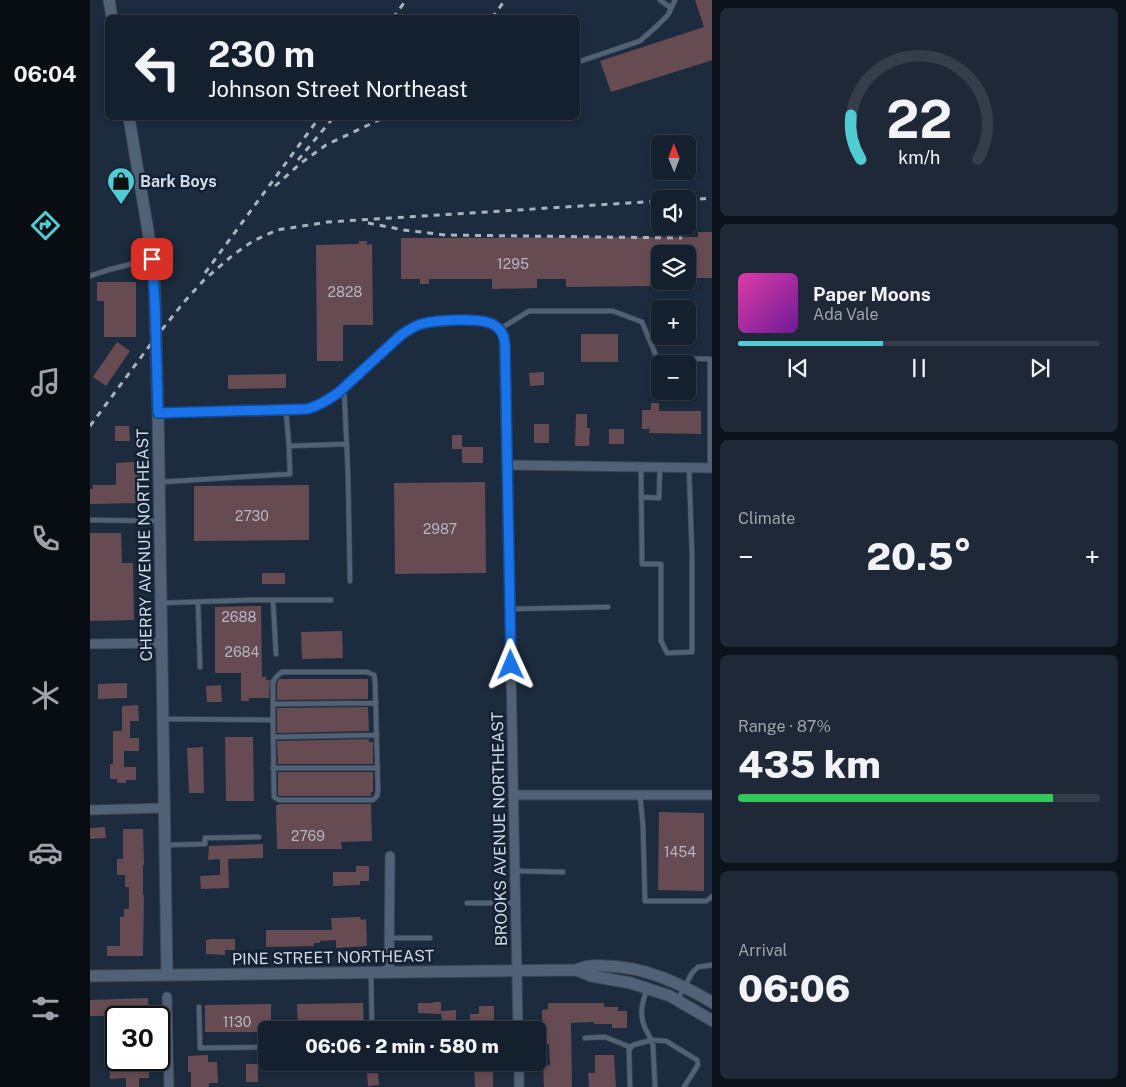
<!DOCTYPE html>
<html lang="en">
<head>
<meta charset="utf-8">
<style>
	:root { --surface:#15202e; --page:#1e2836; --text:#f1f3f6; --muted:#9da3aa; --line:#343e4a; --accent:#51ccd3 }
	body { margin:0; font-family:"Public Sans",sans-serif; background:var(--page); color:var(--text); height:100vh; display:flex; flex-direction:column; font-size:19px; white-space:nowrap }
	* { box-sizing:border-box; margin:0 }
	p { font-size:16px; color:var(--muted) }
	.icon { flex:none; width:28px; height:28px; fill:none; stroke:currentColor; stroke-width:2; stroke-linecap:round; stroke-linejoin:round }
	.map { position:relative; flex:1; overflow:hidden }
	.panel { display:flex; flex-direction:column; gap:8px; padding:8px; background:#0c1219; width:414px }
	.panel>* { flex:none }
	.hud { position:absolute; left:15px; top:15px; width:475px; height:105px; border-radius:8px; box-shadow:0 2px 8px #0003,0 0 0 1px var(--line); background:#15202e; color:var(--text); overflow:hidden }
	.needle { width:32px; rotate:359deg }
	.buttons { position:absolute; left:561px; top:135px; display:grid; gap:10px }
	.buttons a { display:grid; place-items:center; width:45px; height:45px; border-radius:8px; background:var(--surface); box-shadow:0 2px 8px #0003,0 0 0 1px var(--line); font-size:25px }
	.speed { position:absolute; left:15px; top:1006px; display:flex; gap:10px; font-size:25px; font-weight:700; text-align:center }
	.speed>* { display:grid; place-content:center; width:65px; height:65px; border-radius:50%; background:var(--surface); box-shadow:0 2px 8px #0003,0 0 0 1px var(--line); line-height:1 }
	.speed .limit { border:2px solid #111; border-radius:8px; background:#fff; color:#111 }
	.pin { position:absolute; display:grid; place-items:center; width:42px; height:42px; color:#fff; margin:-21px; border-radius:10px; box-shadow:0 2px 8px #0006 }
	.me { position:absolute; width:55px; margin:-28px; rotate:359deg; stroke-linejoin:round; filter:drop-shadow(0 0 4px #0008) }
	.turn { display:flex; align-items:center; gap:18px; height:105px; padding:0 20px; font-size:22px }
	.turn .icon { width:65px; height:65px; stroke-width:2.5 }
	.turn b { display:block; font-size:35px; line-height:42px }
	.big { font-size:38px; font-weight:800; line-height:1.1 }
	.panel .tile { flex:1; display:flex; flex-direction:column; justify-content:center; gap:8px; min-width:0; padding:0 18px; border-radius:8px; background:var(--page) }
	.panel .dial { align-items:center; gap:0 }
	.dial svg { height:130px; overflow:visible; fill:none; stroke:var(--line); stroke-width:7; stroke-linecap:round; text-anchor:middle }
	.dial text { fill:var(--text); stroke:none }
	.song { display:flex; align-items:center; gap:15px }
	.cover { width:60px; height:60px; border-radius:8px; background:linear-gradient(135deg,hsl(320 70% 55%),hsl(280 70% 35%)) }
	.played { height:5px; border-radius:2px; background:linear-gradient(90deg,var(--accent) 40%,var(--line) 40%) }
	.keys { display:flex; justify-content:space-around; direction:ltr }
	.heat { display:flex; justify-content:space-between; align-items:center; font-size:28px; direction:ltr }
	.charge { height:8px; border-radius:4px; background:linear-gradient(90deg,#34c759 87%,var(--line) 0) }
	.trip { position:absolute; left:168px; top:1021px; width:288px; height:50px; border-radius:8px; background:var(--surface); box-shadow:0 2px 8px #0003,0 0 0 1px var(--line); font-weight:800; line-height:50px; text-align:center }
	main { display:flex; flex:1; min-height:0 }
	.tabs { display:flex; flex-direction:column; width:90px; justify-content:space-around; align-items:center; background:#080d12; color:var(--muted) }
	.tabs .icon { width:35px; height:35px }
	.tabs .active { color:var(--accent) }
	.tabs b { font-size:22px; color:var(--text) }
	.map>svg:first-child { display:block }
</style>
</head>
<body>
<main>
<nav class="tabs">
<b>06:04</b>
<svg class="icon active" aria-label="directions" viewBox="0 0 24 24"><path d="M12 3l9 9-9 9-9-9zM9 14v-3h6M13 9l2 2-2 2"/></svg>
<svg class="icon" aria-label="music" viewBox="0 0 24 24"><path d="M9 18V5l10-2v13"/><circle cx="6" cy="18" r="3"/><circle cx="16" cy="16" r="3"/></svg>
<svg class="icon" aria-label="phone" viewBox="0 0 24 24"><path d="M5 4h4l2 5-3 2q2 4 5 5l2-3 5 2v4C11 20 4 13 5 4z"/></svg>
<svg class="icon" aria-label="climate" viewBox="0 0 24 24"><path d="M12 3v18M4 7l16 10M4 17L20 7"/></svg>
<svg class="icon" aria-label="car" viewBox="0 0 24 24"><path d="M5 17H2v-5l4-1 3-4h7l3 4 3 1v5h-3M9 17h6M6 11h13"/><circle cx="7" cy="17" r="2"/><circle cx="17" cy="17" r="2"/></svg>
<svg class="icon" aria-label="filters" viewBox="0 0 24 24"><path d="M4 7h16M4 17h16"/><circle cx="9" cy="7" r="2"/><circle cx="15" cy="17" r="2"/></svg>
</nav>
<div class="map">
<svg width="623" height="1087" viewBox="0 0 623 1087">
	<rect width="100%" height="100%" fill="#1c2b3d"/>
	<path fill="#664b53" d="M605,0H623V60L521,92L510,61L614,27Z
		M608,232H623V278H598V254H570V279H568V286L476,287V279H447V288L402,289V279H339V284H330V279H311V238L608,237Z
		M269,241H277V245L282,244L283,325H253V361H227L226,245L269,244Z
		M7,282H46V337H14V301H7Z
		M491,334H528V362H491Z
		M27,342L40,351L16,386L3,377Z
		M454,372V385L440,386L439,373Z
		M196,374V388L138,389V375Z
		M561,403H569V411H611V434L559,433L560,429H552V410H561Z
		M486,414H497V428H500L499,446H485Z
		M444,424H459V443H444Z
		M25,426H39L40,441H25Z
		M519,429H534V444H519Z
		M362,435H372V449H362Z
		M372,447H393V463H372Z
		M44,462V472H50V503L0,504V489H3V485H26V463Z
		M395,482L396,573L305,574L304,483Z
		M219,485V540L104,541V486Z
		M0,533H31L32,563H43L44,620L0,621Z
		M172,573H195V584H172Z
		M171,606L172,677H176V680H180L179,698H159V701H151V673H125V607Z
		M252,631L253,658L212,659L211,632Z
		M189,679H278V699L187,700V683Z
		M37,683V698L8,699V684Z
		M131,685L132,702H117L116,686Z
		M48,705L49,721H40V738H49V751H34V767H46V780H36V783H27V779H20V764H23V731H32V706Z
		M278,707L279,731L187,733V708Z
		M135,737H163L164,801H136Z
		M279,739V742H283V764H188L187,741Z
		M113,747L114,793H99L97,748Z
		M188,772H283V792H281V796H190L188,795Z
		M188,804H281L282,841L251,842L252,849H187L186,805H188Z
		M569,812L614,813V891L568,890Z
		M15,827L16,838L0,839V828Z
		M33,829H53L54,865H53V895H54L53,956H17V946H30V917H34V909H39V887H35V875H27V859H33Z
		M173,844V858L138,859L139,888L111,889L110,876L130,875V859L118,860L119,846Z
		M266,866H279V881H270V885L243,886V872H266Z
		M270,917L271,920L276,919L277,946L246,948V940L230,941V943H224V946L176,947V930H242L241,918Z
		M122,939H145V950H135V955L116,954V940Z
		M58,998L59,1011L30,1012V1018H26V1060H31V1062L54,1061V1064H59V1078H49V1087H36V1078L20,1079L18,1016H0V1000Z
		M343,1002H351V1014L328,1013V1003H342Z
		M273,1003L274,1030H208L207,1004Z
		M458,1003H514V1007H528V1011H537V1028H522V1024H504V1022L481,1023L482,1087H454L453,1066L460,1065L459,1044H453L452,1010L458,1009Z
		M181,1004V1030H176V1032H115V1005Z
		M389,1006H404V1030H380V1014H389Z
		M366,1010V1021L352,1022L351,1011Z
		M118,1055V1062H127L128,1083H119V1087H101V1072H98V1056Z
		M505,1055H524L526,1087H499L498,1073H505Z
		M384,1062H403V1087H385Z
		M156,1064H168V1082H156Z
		M277,1073H288L289,1085L278,1086Z"/>
	<g fill="none" stroke-linecap="round" stroke-linejoin="round">
		<g stroke="#3a4655" stroke-width="6">
			<path id="lane" d="M570,0L581,8
				M488,62L550,41L568,25L578,15L585,0
				M0,276L18,270L61,259
				M410,329L439,311H523L552,322L567,358L620,359V468
				M254,389L258,473L260,581
				M196,411L199,446
				M551,467L552,564H571V641L577,653L602,652V554L599,468
				M71,482L200,474L199,446L257,444
				M551,497L569,498L570,467
				M0,520L69,521
				M183,600L186,654
				M108,602L110,667
				M72,603L160,600H241
				M420,609L518,607
				M183,704L286,703
				M74,719L183,720V682L186,677L192,672H277L284,675L285,680L288,790L287,796L283,800H189L184,797L183,720
				M183,737L287,735
				M183,768H287
				M550,795L553,826L555,901H616L623,896
				M76,845L115,844V838L169,837
				M425,871L473,872
				M377,903H426
				M299,938H340
				M281,974L282,1030
				M557,989C552,1003 549,1014 555,1028C558,1034 562,1039 563,1046L565,1087
				M588,999L602,973L608,967L623,965
				M109,1007L110,1048L176,1047
				M495,1038L515,1037L540,1047
				M540,1087L539,1050L543,1045L562,1040L576,1041L607,1060L608,1065L594,1087"/>
		</g>
		<g stroke="#3a4655" stroke-width="11">
			<path id="street" d="M68,413L206,410C223,409 235,403 248,393L311,335C318,331 324,326 332,324C345,321 392,317 403,324C408,327 411,331 414,336L417,465L428,1030
				M417,465L623,468
				M0,644L72,643
				M423,795H623
				M0,810L74,808
				M299,972L300,856
				M77,997L79,1087
				M429,1062V1087"/>
		</g>
		<g stroke="#3a4655" stroke-width="13">
			<path id="secondary" d="M19,0L22,18
				M39,118L58,231L64,273L68,413L77,975
				M486,970L501,976L541,983L580,996L623,1021
				M0,976L486,970C491,968 496,966 501,966C506,965 512,966 517,966C555,967 590,983 623,1003"/>
		</g>
		<use href="#lane" stroke="#516176" stroke-width="4.5"/>
		<use href="#street" stroke="#516176" stroke-width="9"/>
		<use href="#secondary" stroke="#516176" stroke-width="11"/>
		<path stroke="#a9b3c0" stroke-width="3" stroke-dasharray="6 6" stroke-linecap="butt" d="M303,18L316,0
			M402,18L415,0
			M208,160L243,118
			M185,186L211,163L236,145L293,118
			M598,200L623,198
			M278,223L314,230L355,235L592,238
			M115,273L229,118
			M0,426L66,337L94,302L114,280L143,255L163,241L187,230L238,222L570,201"/>
	</g>
	<g fill="none" stroke-linecap="round" stroke-linejoin="round">
		<g stroke="#114b97" stroke-width="12">
			<path id="route" d="M62,259L65,305L68,413L217,409C229,406 238,400 248,393L311,335C317,331 324,326 331,324C345,320 392,317 404,325C412,330 414,336 415,344L421,665"/>
		</g>
		<use href="#route" stroke="#1a73e8" stroke-width="9"/>
	</g>
	<defs>
		<g id="shop-pin" transform="scale(1.4375)"><path d="M0 17L-7.5 6A9.5 9.5 0 1 1 7.5 6Z" fill="#51ccd3" stroke="#132132"/><path d="M-5-2.5h2.3a2.7 3.5 0 0 1 5.4 0H5L5.5 6h-11ZM-1.5-2.5h3a1.5 2.3 0 0 0-3 0Z" fill="#111"/></g>
	</defs>
	<g fill-rule="evenodd">
		<use href="#shop-pin" x="31" y="181"/>
	</g>
	<g text-anchor="middle" stroke-width="5" stroke-linejoin="round" paint-order="stroke">
		<g font-size="14" fill="#b5b5c0">
			<text x="423" y="269">1295</text>
			<text x="255" y="297">2828</text>
			<text x="162" y="521">2730</text>
			<text x="350" y="534">2987</text>
			<text x="149" y="622">2688</text>
			<text x="152" y="657">2684</text>
			<text x="218" y="841">2769</text>
			<text x="590" y="857">1454</text>
			<text x="147" y="1027">1130</text>
		</g>
		<g font-size="16" font-weight="bold" fill="#cfd8e4" stroke="#132132" text-anchor="start">
			<text x="50" y="187">Bark Boys</text>
		</g>
		<g font-size="16" fill="#cfd8e4" stroke="#132132">
			<text transform="translate(54 545) rotate(-91)" y="6">CHERRY AVENUE NORTHEAST</text>
			<text transform="translate(409 829) rotate(-91)" y="6">BROOKS AVENUE NORTHEAST</text>
			<text transform="translate(243 957) rotate(-1)" y="6">PINE STREET NORTHEAST</text>
		</g>
	</g>
</svg>
<div class="buttons">
<a><svg class="needle" viewBox="-14 -14 28 28"><path d="M0-13l5 13h-10z" fill="#e53935"/><path d="M0 13l5-13h-10z" fill="#9da3aa"/></svg></a>
<a><svg class="icon" aria-label="sound" viewBox="0 0 24 24"><path d="M4 9h4l5-4v14l-5-4H4zM17 9q2 3 0 6"/></svg></a>
<a><svg class="icon" aria-label="layers" viewBox="0 0 24 24"><path d="M12 4l9 5-9 5-9-5zM3 14l9 5 9-5"/></svg></a>
<a>+</a>
<a>−</a>
</div>
<div class="speed"><div class="limit">30</div></div>
<div class="pin" style="left:62px;top:259px;background:#d93025"><svg class="icon" aria-label="arrive" viewBox="0 0 24 24"><path d="M6 21V4h12l-3 4 3 4H6"/></svg></div>
<svg class="me" style="left:421px;top:665px" viewBox="-20 -20 40 40"><path d="M0-17L14 15 0 8-14 15z" fill="#1a73e8" stroke="#fff" stroke-width="4"/></svg>
<div class="trip">06:06 · 2 min · 580 m</div>
<div class="hud">
<div class="turn"><svg class="icon" aria-label="left" viewBox="0 0 24 24"><path d="M17 20v-9H6M10 6l-5 5 5 5"/></svg><div><b>230 m</b>Johnson Street Northeast</div></div>
</div>
</div>
<section class="panel">
<div class="tile dial"><svg viewBox="0 0 100 80">
<path d="M14 69A42 42 0 1 1 86 69"/>
<path d="M14 69A42 42 0 0 1 8 42" stroke="#51ccd3"/>
<text x="50" y="56" font-size="32" font-weight="700">22</text>
<text x="50" y="72" font-size="11">km/h</text>
</svg></div>
<div class="tile">
<div class="song"><i class="cover"></i><div><b>Paper Moons</b><p>Ada Vale</p></div></div>
<div class="played"></div>
<div class="keys"><svg class="icon" aria-label="previous" viewBox="0 0 24 24"><path d="M18 5L8 12l10 7zM5 5v14"/></svg><svg class="icon" aria-label="pause" viewBox="0 0 24 24"><path d="M8 5v14M16 5v14"/></svg><svg class="icon" aria-label="next" viewBox="0 0 24 24"><path d="M6 5l10 7-10 7zM19 5v14"/></svg></div>
</div>
<div class="tile"><p>Climate</p>
<div class="heat"><a>−</a><b class="big">20.5°</b><a>+</a></div>
</div>
<div class="tile"><p>Range · 87%</p><b class="big">435 km</b><div class="charge"></div></div>
<div class="tile"><p>Arrival</p><b class="big">06:06</b></div>
</section>
</main>
</body>
</html>
